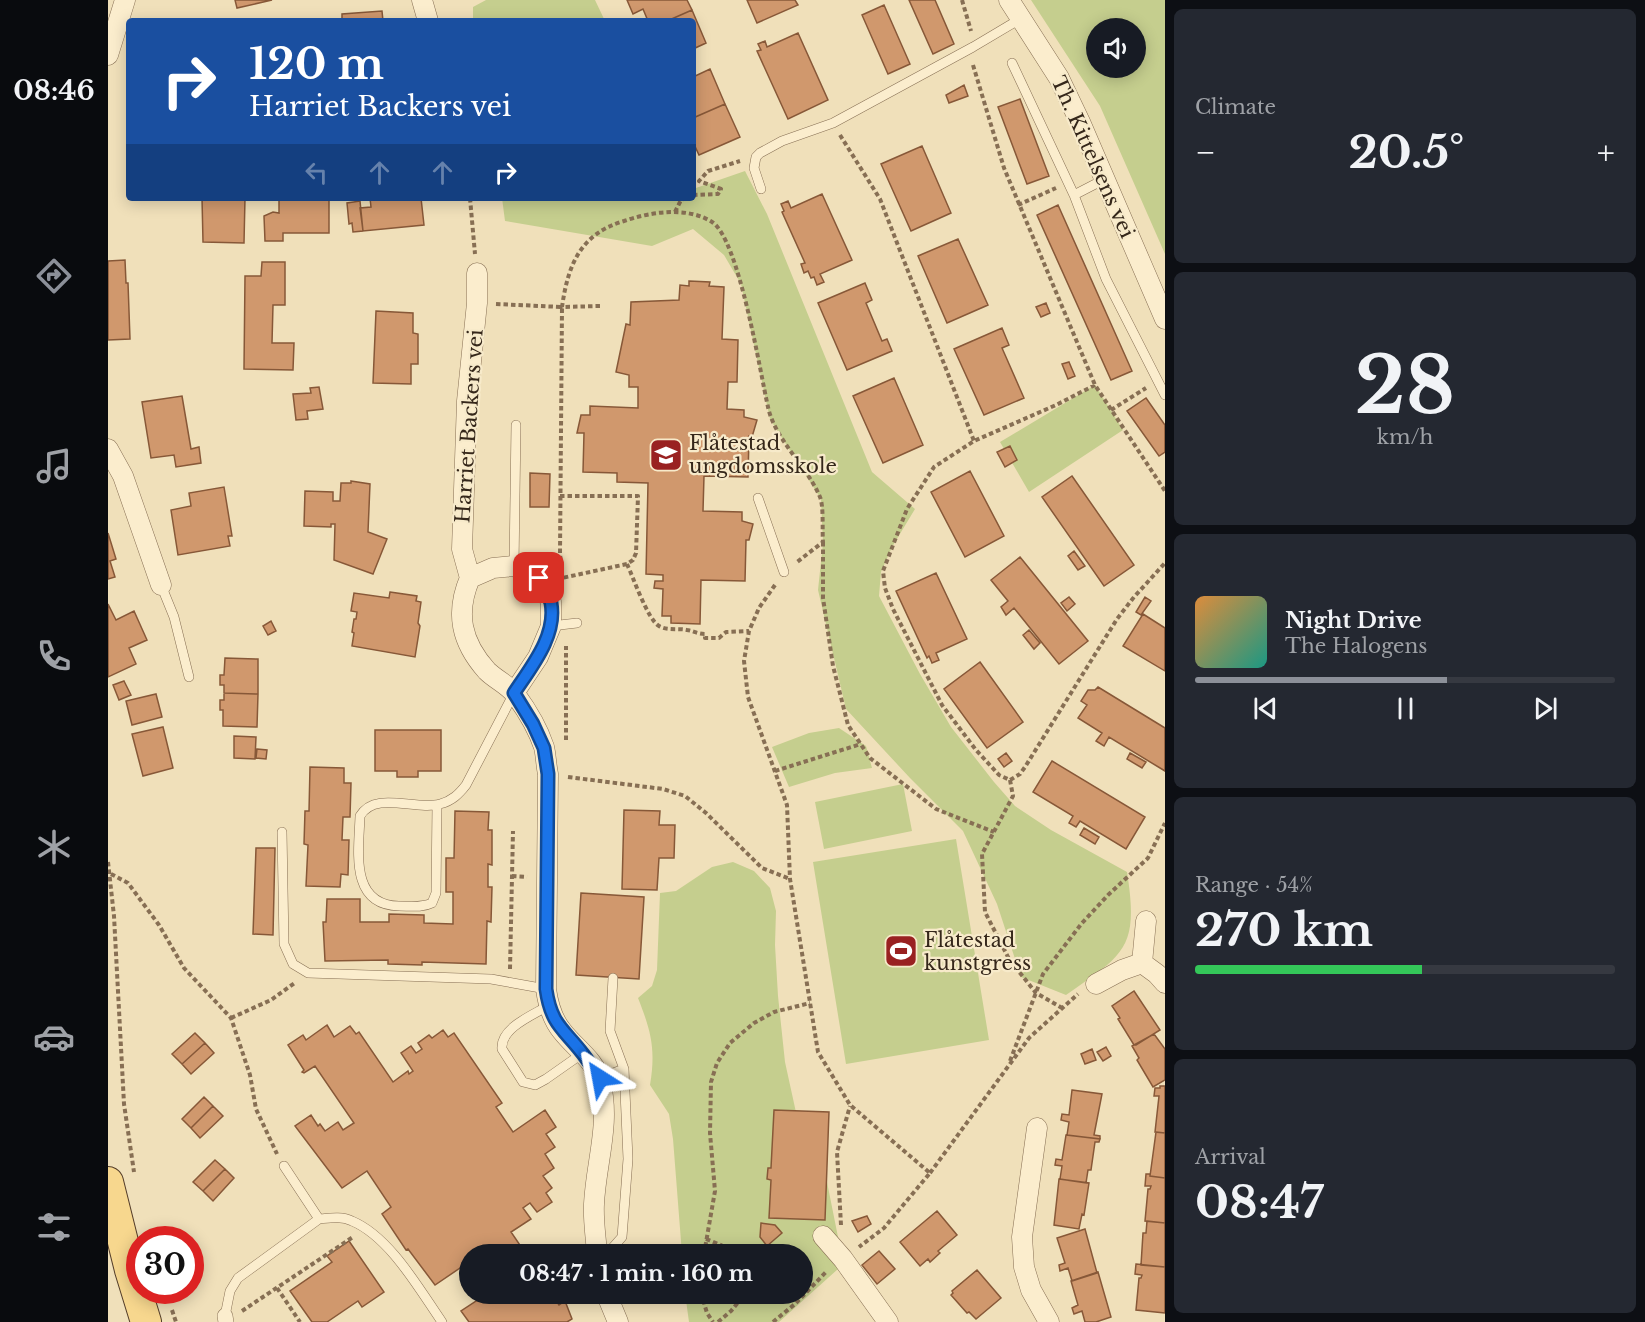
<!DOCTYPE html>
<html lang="en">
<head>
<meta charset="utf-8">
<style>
	:root { --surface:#171b24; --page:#242831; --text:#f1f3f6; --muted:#9ea1a6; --line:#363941; --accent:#8c9099 }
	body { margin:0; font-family:"Libre Baskerville",serif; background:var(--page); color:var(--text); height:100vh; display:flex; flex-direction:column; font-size:22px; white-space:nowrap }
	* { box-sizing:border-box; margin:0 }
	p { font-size:20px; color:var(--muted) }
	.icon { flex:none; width:33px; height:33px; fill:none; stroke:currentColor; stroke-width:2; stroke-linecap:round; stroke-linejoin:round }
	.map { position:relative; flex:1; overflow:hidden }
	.details { display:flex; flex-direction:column; gap:9px; padding:9px; background:#0d0f14; width:480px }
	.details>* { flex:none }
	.top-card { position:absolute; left:18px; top:18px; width:570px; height:183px; border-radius:6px; box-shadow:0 3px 15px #0003; background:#1a4fa0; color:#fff; overflow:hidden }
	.fabs { position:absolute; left:978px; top:18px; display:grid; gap:12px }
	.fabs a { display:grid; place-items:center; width:60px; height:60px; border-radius:50%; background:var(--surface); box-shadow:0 3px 15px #0003; font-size:30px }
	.speed { position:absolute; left:18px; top:1226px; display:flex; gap:12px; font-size:30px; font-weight:700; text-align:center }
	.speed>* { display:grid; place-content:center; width:78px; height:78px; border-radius:50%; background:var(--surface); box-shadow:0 3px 15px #0003; line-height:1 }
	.speed .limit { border:9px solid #d22; background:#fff; color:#111 }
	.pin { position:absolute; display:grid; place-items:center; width:51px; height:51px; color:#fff; margin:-26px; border-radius:12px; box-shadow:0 3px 9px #0006 }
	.me { position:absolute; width:66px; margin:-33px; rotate:326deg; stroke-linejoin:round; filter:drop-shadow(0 0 4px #0008) }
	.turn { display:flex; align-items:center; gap:21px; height:126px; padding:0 24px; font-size:27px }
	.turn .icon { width:78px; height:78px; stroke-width:2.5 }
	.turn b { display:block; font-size:42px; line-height:51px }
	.lanes { display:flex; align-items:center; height:57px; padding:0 24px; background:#0003; justify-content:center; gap:30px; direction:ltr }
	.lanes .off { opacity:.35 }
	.big { font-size:45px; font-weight:700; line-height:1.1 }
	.details .tile { flex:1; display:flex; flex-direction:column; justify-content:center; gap:9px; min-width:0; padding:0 21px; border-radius:9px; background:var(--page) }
	.details .dial { align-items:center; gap:0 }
	.dial b { font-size:78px; line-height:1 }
	.song { display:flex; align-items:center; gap:18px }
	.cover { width:72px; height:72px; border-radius:9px; background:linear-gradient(135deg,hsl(30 70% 55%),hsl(170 70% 35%)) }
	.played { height:6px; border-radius:3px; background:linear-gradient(90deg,var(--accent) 60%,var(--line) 60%) }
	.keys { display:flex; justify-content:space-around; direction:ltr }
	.heat { display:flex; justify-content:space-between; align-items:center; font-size:33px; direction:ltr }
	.charge { height:9px; border-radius:4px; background:linear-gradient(90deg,#34c759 54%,var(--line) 0) }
	.trip { position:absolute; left:351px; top:1244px; width:354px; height:60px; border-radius:30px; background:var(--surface); box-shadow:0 3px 15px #0003; font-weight:700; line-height:60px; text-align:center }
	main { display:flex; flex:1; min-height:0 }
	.dock { display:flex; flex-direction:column; width:108px; justify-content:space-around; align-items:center; background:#090b0e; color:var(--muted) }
	.dock .icon { width:42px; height:42px }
	.dock .selected { color:var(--accent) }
	.dock b { font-size:27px; color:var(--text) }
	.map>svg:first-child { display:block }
</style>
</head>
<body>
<main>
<nav class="dock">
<b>08:46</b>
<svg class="icon selected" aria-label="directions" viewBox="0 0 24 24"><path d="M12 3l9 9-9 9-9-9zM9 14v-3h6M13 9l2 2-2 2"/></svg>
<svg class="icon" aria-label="music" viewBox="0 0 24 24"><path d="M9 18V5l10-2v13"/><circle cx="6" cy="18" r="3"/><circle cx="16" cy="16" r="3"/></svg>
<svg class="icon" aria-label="phone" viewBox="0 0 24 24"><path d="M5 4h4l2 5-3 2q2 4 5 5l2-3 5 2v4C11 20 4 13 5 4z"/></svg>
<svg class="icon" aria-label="climate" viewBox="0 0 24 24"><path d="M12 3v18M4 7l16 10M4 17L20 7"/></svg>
<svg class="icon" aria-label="car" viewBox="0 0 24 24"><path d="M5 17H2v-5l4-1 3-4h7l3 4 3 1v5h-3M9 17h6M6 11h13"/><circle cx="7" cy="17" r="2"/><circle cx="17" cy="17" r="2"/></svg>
<svg class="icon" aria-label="filters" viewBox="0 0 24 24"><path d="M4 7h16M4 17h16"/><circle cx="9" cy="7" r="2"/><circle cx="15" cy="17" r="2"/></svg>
</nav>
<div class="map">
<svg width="1057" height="1322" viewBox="0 0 1057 1322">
	<rect width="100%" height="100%" fill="#f0e0ba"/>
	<path fill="#c5ce8e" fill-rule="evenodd" d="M378,0H487L497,21H365V7Z
		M923,0H1057V254L992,106ZM988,28H1028V68H988Z
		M637,171L659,214L764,472L807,509L784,547L773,572L771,596L812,674L843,727L886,782L907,806L943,830L1019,872C1031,948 1017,954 958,995L913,977L889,904L855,831L802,778L738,709L710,590L715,543L713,499L662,419L633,284L616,255L585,229L544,246L397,221L394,198H585V189Z
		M987,385L1015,430L921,492L892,442Z
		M731,728L758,746L764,768L727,773L681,787L664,747L701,733Z
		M795,784L804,831L716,849L707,802Z
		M848,839L881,1040L738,1064L705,862Z
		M625,862L646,871L662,888L668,911L667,945L670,996L677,1062L689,1117L718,1177L732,1247L730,1269L671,1322H581L577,1293H694V1254H574L565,1139L561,1114L542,1085C548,1049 543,1031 530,998L544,986L549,970L552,893L568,891L604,867Z"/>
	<path fill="#d0986d" stroke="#875838" stroke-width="1.5" d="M127,0H164L129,8Z
		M519,0H579L584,10L559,21H540L535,9L525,14Z
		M639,0H687L690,5L649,23Z
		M801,0H827L846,44L825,54Z
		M776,5L802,64L780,74L754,15Z
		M584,10L598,43L585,49V21H559Z
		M274,11L275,21H234V14Z
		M690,33L720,100L680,119L649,51L653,50L650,44L657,41L659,47Z
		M602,69L617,104L585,118V77Z
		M856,85L860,96L841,103L838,95Z
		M912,99L941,176L919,184L890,107Z
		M617,104L632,137L591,155L585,142V118Z
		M814,146L843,213L803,231L773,164Z
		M714,194L744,260L712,274L716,282L709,285L706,277L703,278L700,271L696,273L693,264L697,263L674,212L676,211L673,204L680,201L683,208Z
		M94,198H137L136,243L95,242Z
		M171,198H221V233H175V241H157L156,216L165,212L171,213Z
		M262,198H313L316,225L255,231L252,208L263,207Z
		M252,201L255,231L245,232L244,223L241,224L239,203Z
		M950,205L1024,371L1003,380L929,215Z
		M850,239L880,305L839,323L810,256Z
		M17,260L18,283H20L22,339L0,340V261Z
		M154,262H177V305H165L164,343H186L185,370L136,369L137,276H153Z
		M581,281L602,282L601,286L616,287L614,339L630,340L629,382H620L619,409L636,410V417L649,420L644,437L641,436L640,477L596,476L595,511L634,512V521L645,524L641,540H638L637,581L593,580L592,624L563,623V616H554L555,589L546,588L547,581H555V575L538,574L540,483L509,482V473L475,472L476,433H469L473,415H482V406L530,408V387H521V375L508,372L518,324L522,325L523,302L571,300L572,285L581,286Z
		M757,283L764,300L758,303L774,341L779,339L784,351L739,370L710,303Z
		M938,303L942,313L933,317L928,307Z
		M268,311L305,313V333L310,334V364H303V384L265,383Z
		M894,328L901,345L894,348L916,398L876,415L846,349Z
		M961,362L967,376L960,379L954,364Z
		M786,378L815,445L775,463L745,396Z
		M211,387L215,409L199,411L200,419L188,420L185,394L203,393L202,388Z
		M74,396L83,449L91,447L93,463L68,467L66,455L43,458L34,402Z
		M1038,398L1057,425V452L1051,456L1019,411Z
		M902,446L909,460L897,467L889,452Z
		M862,471L896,536L857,557L823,492Z
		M422,473L442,474L441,507H422Z
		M964,476L1026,565L996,586L934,497Z
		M243,481L262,484L260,532L279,539L265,574L226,560L227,524H223V527L196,526L197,491L225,492V501H232L233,483H243Z
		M116,487L124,536H120L122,546L70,555L63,510L83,506L81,493Z
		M0,533L8,559L2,561L7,577L0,579Z
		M966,551L977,566L970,570L960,556Z
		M912,557L980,641L951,664L906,608L898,615L893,607L900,601L883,580Z
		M828,573L859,639L828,653L831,660L824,663L821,656L819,658L788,591Z
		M282,592L309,596L308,601L313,602L310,623L312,626L307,657L244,646L246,633L244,632L246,619H248L249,612L243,611L246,593L281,598Z
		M961,597L967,604L959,611L953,603Z
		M1037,597L1043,601L1033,615L1028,612Z
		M0,604L8,620L26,611L39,640L21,648L28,664L0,677Z
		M1035,614L1057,628V671L1015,646Z
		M163,621L168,631L160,635L155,626Z
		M921,630L932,643L926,649L915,635Z
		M117,658L150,659V694L116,693V685H112V675H116Z
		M872,662L915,722L879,748L836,689Z
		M16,681L23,695L11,700L5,685Z
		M990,687L1057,728V771L1001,737L996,746L988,741L994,733L970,718L979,705L973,701L980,690H987Z
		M116,693L150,694L149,727L115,726V710H112V700H116Z
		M48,694L54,717L24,725L18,701Z
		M55,727L65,768L35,776L24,734Z
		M267,730H333V771H310V777H289V771H267Z
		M126,736L148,737L147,759L126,758Z
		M149,749L159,750L158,759L148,758Z
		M898,753L904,761L896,767L890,759Z
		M1022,753L1038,762L1034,768L1019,759Z
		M944,761L1037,817L1018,849L972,821L968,827L961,823L965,816L925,792Z
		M202,767L236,768V783H243L242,817H235L234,840H241L240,875L233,874L232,887L198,886L200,845L196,844L197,811H201Z
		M516,810L552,811L551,825H567L566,858H551L549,890L514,889Z
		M347,811L381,812L380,830H384V865L380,864V887H384L383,922L379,921L378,964L314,962V965L280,964V960L217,961L215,922H218L219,899H252V922H281V914L316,915V923L345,924V892H338V858H346Z
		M976,828L991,837L987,844L972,835Z
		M148,848H167L165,935L145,934Z
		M473,893L536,897L531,979L468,975Z
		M1026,991L1052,1030L1028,1045H1026L1010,1019L1012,1018L1004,1006Z
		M219,1025L226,1037L242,1026L248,1034L251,1032L285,1082L300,1071L301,1074L305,1071L293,1053L303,1046L308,1053L314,1049L310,1043L321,1035L324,1038L335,1030L340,1037L346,1033L394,1103L388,1107L405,1132L437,1110L448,1127L438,1134L447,1147L437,1154L446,1168L435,1176L444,1188L438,1193L444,1202L429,1212L422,1203L415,1208L423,1219L403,1232L418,1254H362V1276L355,1266L327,1285L300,1249L298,1250L274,1214L283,1207L259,1171L234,1188L187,1126L203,1115L210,1126L212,1124L217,1131L230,1122L235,1130L246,1123L207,1066L196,1073L194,1072L196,1070L180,1045L195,1035L198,1040Z
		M87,1033L97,1043L74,1064L64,1054Z
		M1046,1034L1057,1049V1080L1045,1087L1029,1060L1031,1058L1024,1046Z
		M97,1043L106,1053L83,1074L74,1064Z
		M998,1047L1003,1056L995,1061L989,1052Z
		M984,1049L988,1060L977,1064L973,1054Z
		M1052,1086H1057V1133L1047,1132L1051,1096H1046L1047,1088H1052Z
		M964,1090L994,1094L986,1135L992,1136V1139L959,1135L961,1122L953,1120L954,1114L961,1115Z
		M96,1097L105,1106L83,1128L74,1119Z
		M105,1106L115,1116L92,1138L83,1128Z
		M666,1110L721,1112L717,1220L661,1218L663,1180L659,1179L660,1168H663Z
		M1048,1132L1057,1133V1178L1042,1176Z
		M958,1135L992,1139L991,1142H987L983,1170H980L978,1183L952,1179L954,1166L947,1165L948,1159L954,1160Z
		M107,1160L117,1169L95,1191L85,1182Z
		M117,1169L126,1178L105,1201L95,1191Z
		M1038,1174H1042V1176L1057,1178V1223L1037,1221L1040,1189H1042L1043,1186H1037Z
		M951,1179L981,1183L976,1215L974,1214L971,1229L946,1225Z
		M829,1211L849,1235L830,1251L832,1253L822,1262L820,1259L812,1266L792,1242Z
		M759,1216L763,1224L750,1232L744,1221Z
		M1039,1221L1057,1223V1267L1033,1265L1035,1233H1038Z
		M653,1223L667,1225L674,1233L659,1246L652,1237Z
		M977,1229L989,1273L964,1281L960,1268L952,1271L951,1265L957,1263L949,1238Z
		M241,1241L276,1292L254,1307L250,1301L219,1322H204L182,1291L224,1262L219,1256Z
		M771,1251L787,1269L769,1284L754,1265Z
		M1028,1264L1057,1267V1313L1028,1310L1031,1278H1033L1034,1275L1027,1274Z
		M869,1270L893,1298L868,1319L861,1312L859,1313L843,1295L845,1293L844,1291Z
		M990,1272L1003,1317L988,1322H977L974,1311L966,1314L964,1308L970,1305L963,1281Z
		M367,1293H443L451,1305L457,1301L464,1319L459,1322H361L353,1311L371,1299Z"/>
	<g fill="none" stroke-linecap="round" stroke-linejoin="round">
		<g stroke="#876f54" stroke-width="10">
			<path id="service" d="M904,63L966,195L998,279L1057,395
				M653,189L646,168L648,157L652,153L674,141L725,123L865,47L912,19
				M966,195L997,179
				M650,498L676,572
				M406,566L408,425
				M53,585L66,617L81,677
				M443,626L469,623
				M329,805L328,893L324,903C314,908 302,906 291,906C241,905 251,850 252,816C267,790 308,811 332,804C344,801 351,794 358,785L406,693
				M174,832L176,944L185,964L200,973L383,979L438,989
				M440,1006C425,1015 392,1028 394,1049L415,1082L427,1085L438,1079L475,1053
				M492,1078L516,1069L502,1031L505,978
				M176,1166L211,1219
				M499,1254L514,1237L520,1159L516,1069
				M117,1316L122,1291L130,1278L211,1219C222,1218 234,1216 244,1221C282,1237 311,1289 334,1322"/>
		</g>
		<g stroke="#876f54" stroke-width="16">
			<path id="pedestrian" d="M117,1316L118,1322"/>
		</g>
		<g stroke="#876f54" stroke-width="21">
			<path id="minor" d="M314,0L320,21
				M901,0L951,78L972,122L1057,319
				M0,55L17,0
				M0,449L15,476L53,585
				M362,578L354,549L359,401L369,303V273
				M406,693L430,657L443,626V602L431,578L406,566L385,568L362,578C347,613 353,642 379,671C387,679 400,685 407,694C418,709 430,729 436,747C438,755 438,765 440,774L438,989C440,1004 444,1019 454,1031C466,1047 488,1061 492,1081C503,1123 488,1162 486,1204C485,1220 488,1238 489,1254
				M1034,963L1038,921
				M1034,963L1049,974L1057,983
				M988,984L1014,970L1034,963
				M929,1128L914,1237L916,1267L923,1290L941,1322
				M715,1236L735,1259L780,1322
				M498,1293L510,1322"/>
		</g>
		<g stroke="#543d29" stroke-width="32">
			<path id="primary" d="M0,1182L22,1270L38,1322"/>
		</g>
		<path stroke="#876f54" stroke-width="4" stroke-dasharray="4.5 3" stroke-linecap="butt" d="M854,0L863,31
			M865,65L896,168L987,385L1057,491
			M732,135L772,199L866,441
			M585,195L610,194L613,189L591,181L600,171L632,161
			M362,198L367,254
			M910,205L948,188
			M567,212L573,200L578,198
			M388,304L454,307L452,554L454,572
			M492,306L454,307C460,265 472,234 516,221C542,212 579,206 604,222C631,239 652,372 660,407C667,440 699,466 712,497C716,507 714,531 715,542L689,562
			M987,385L948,405L866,441L826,467L799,509L775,571L777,588L785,609L834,705L868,750L891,775L902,780L912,774L917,767L1009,619L1026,597L1057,563
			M1003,410L1038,388
			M452,496H530L528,553L525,560L519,564L454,578
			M715,542V598L725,666L740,725L762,758L828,809L886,832
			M519,564C525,577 540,620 551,626C559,631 571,628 579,630C586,631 589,634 597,634V638H611L618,632L641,631
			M667,585L651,608L641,631L636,661L640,697L679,805L682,879L710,1052L742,1105L822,1173L776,1228L751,1247
			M458,740V646
			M667,771L753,744
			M460,777L555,789L577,796L598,813L654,868L682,879
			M902,780L905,796L874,854L877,912L901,959L928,993L954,1008
			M0,862L6,916L16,1104L26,1172
			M3,874L20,883L51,925L76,968L123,1018L142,1075L148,1109L169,1154
			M404,876L419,877
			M402,969L405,831
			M123,1018L163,1000L188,982
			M902,1061L935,974L974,923L1000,895L1040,858L1057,823
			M822,1173L921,1038L970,994
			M733,1225L729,1152L742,1106
			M598,1239L615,1246L622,1254
			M596,1254L607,1191L602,1133L603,1082L609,1063L622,1043L646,1023L666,1012L702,1003
			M169,1288L192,1322
			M593,1293L599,1313L605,1322
			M64,1310L68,1322
			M134,1311L245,1237
			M610,1322L623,1311L638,1293
			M665,1322L687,1304L719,1271"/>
		<use href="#service" stroke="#fbedcd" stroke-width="9"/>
		<use href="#pedestrian" stroke="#fbedcd" stroke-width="15"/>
		<use href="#minor" stroke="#fbedcd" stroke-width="20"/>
		<use href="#primary" stroke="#f7d78e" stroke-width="30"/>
	</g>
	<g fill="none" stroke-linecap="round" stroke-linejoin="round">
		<g stroke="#114b97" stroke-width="15">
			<path id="route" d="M431,578C435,585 441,595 443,603C449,636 423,667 406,693L425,724L436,748L440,774L438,989C443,1025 456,1029 475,1054C481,1062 486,1070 492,1078"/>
		</g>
		<use href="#route" stroke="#1a73e8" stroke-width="10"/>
	</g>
	<defs>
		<g id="school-square" transform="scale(1.725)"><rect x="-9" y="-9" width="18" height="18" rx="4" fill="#992121" stroke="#f7eaca"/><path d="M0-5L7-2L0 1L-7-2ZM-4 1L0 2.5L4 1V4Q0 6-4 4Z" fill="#fff"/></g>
		<g id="stadium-square" transform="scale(1.725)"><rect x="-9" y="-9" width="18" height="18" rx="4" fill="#992121" stroke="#f7eaca"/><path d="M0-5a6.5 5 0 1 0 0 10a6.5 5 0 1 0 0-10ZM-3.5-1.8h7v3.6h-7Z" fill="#fff"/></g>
	</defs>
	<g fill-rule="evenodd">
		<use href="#school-square" x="558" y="455"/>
		<use href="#stadium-square" x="793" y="951"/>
	</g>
	<g text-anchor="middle" stroke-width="4.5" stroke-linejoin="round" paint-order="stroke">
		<g font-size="20" fill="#35271a" stroke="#f7eaca">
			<text transform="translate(985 157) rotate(66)" y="7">Th. Kittelsens vei</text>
			<text transform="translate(361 426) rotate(-86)" y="7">Harriet Backers vei</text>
		</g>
		<g font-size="20" fill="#35271a" stroke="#f7eaca" text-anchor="start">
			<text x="581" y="450">Flåtestad<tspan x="581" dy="23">ungdomsskole</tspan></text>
			<text x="816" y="947">Flåtestad<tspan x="816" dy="23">kunstgress</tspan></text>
		</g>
	</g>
</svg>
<div class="fabs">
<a><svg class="icon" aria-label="sound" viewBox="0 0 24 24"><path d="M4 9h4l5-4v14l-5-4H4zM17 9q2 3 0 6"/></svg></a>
</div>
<div class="speed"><div class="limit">30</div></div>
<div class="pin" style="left:431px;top:578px;background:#d93025"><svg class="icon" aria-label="arrive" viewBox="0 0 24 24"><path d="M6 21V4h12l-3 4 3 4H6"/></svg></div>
<svg class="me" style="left:492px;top:1078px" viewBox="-20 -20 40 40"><path d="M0-17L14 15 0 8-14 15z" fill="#1a73e8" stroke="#fff" stroke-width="4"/></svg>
<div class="trip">08:47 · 1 min · 160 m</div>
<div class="top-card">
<div class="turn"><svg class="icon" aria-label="right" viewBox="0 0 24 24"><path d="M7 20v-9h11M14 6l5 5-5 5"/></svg><div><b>120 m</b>Harriet Backers vei</div></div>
<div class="lanes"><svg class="icon off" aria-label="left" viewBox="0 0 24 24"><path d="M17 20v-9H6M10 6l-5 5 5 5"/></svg><svg class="icon off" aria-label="ahead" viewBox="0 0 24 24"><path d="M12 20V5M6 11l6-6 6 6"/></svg><svg class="icon off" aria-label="ahead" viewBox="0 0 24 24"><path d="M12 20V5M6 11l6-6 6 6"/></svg><svg class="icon" aria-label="right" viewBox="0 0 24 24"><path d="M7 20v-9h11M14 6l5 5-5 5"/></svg></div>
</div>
</div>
<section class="details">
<div class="tile"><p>Climate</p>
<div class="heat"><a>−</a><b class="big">20.5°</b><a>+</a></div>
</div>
<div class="tile dial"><b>28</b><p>km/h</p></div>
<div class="tile">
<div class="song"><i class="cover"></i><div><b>Night Drive</b><p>The Halogens</p></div></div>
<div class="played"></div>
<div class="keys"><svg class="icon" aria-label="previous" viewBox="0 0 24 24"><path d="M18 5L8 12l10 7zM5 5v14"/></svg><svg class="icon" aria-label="pause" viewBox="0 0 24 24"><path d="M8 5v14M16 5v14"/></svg><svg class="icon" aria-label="next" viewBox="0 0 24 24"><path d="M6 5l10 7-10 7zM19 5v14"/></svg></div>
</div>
<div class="tile"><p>Range · 54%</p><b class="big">270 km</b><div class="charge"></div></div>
<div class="tile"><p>Arrival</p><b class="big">08:47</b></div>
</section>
</main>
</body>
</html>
